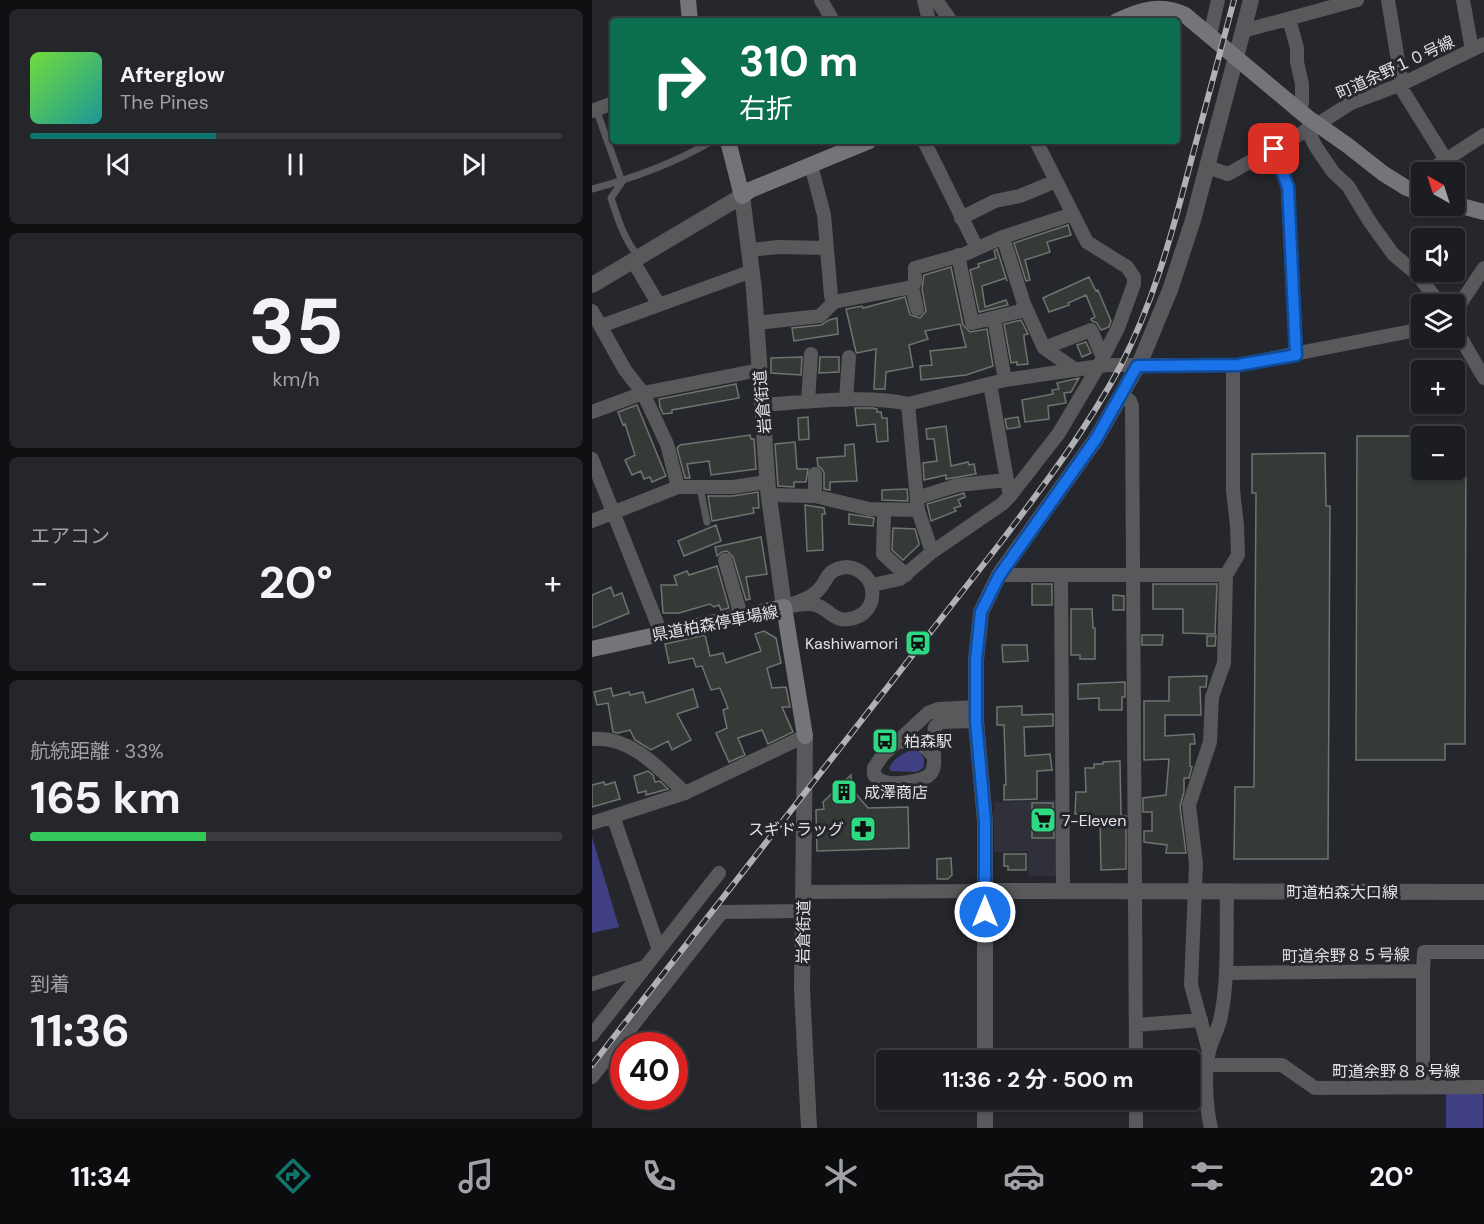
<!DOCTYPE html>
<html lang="ja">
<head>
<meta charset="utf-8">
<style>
	:root { --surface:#1c1d21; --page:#25262a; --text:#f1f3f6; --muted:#a0a2a5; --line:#3a3b3f; --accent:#0f766e }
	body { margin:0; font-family:"DM Sans","Noto Sans JP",sans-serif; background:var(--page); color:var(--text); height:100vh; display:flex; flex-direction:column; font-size:22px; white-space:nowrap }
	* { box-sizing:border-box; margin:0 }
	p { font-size:20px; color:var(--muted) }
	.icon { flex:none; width:33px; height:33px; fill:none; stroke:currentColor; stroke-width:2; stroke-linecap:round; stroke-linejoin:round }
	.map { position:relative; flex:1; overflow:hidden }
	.drawer { display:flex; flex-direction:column; gap:9px; padding:9px; background:#0f1012; width:592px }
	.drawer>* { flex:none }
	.guide { position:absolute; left:18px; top:18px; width:570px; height:126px; border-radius:6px; box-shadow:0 2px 4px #0004,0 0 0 2px var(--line); background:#0b6e4f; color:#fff; overflow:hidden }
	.needle { width:39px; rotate:321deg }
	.controls { position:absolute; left:819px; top:162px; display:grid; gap:12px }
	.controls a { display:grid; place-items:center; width:54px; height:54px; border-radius:6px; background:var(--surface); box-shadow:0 2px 4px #0004,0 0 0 2px var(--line); font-size:30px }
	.speed { position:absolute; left:18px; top:1032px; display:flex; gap:12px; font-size:30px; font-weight:700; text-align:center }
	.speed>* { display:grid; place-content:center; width:78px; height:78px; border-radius:50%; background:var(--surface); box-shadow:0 2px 4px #0004,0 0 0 2px var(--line); line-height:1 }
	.speed .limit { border:9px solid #d22; background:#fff; color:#111 }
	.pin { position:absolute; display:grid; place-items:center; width:51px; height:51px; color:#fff; margin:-26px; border-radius:12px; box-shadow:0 3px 9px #0006 }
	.me { position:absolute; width:66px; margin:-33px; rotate:0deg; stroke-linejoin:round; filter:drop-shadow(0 0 4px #0008) }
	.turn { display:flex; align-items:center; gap:21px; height:126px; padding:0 30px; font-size:27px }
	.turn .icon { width:78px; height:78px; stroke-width:2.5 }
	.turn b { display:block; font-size:42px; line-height:51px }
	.big { font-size:45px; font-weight:700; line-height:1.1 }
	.drawer .tile { flex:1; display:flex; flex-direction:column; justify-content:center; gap:9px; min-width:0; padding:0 21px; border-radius:9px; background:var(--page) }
	.drawer .dial { align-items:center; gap:0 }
	.dial b { font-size:78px; line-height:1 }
	.song { display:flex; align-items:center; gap:18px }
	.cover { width:72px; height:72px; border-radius:9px; background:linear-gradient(135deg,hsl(100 70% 55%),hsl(180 70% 35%)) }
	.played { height:6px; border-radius:3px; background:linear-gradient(90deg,var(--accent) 35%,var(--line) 35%) }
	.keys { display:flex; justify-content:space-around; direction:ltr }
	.heat { display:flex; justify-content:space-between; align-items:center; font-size:33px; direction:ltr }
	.charge { height:9px; border-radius:4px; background:linear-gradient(90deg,#34c759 33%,var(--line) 0) }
	.trip { position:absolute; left:284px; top:1050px; width:324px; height:60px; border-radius:6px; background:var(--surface); box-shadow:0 2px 4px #0004,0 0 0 2px var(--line); font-weight:700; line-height:60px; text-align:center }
	.tab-bar { display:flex; height:96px; justify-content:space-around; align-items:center; background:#0b0c0d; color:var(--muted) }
	.tab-bar .icon { width:42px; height:42px }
	.tab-bar .selected { color:var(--accent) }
	.tab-bar b { font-size:27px; color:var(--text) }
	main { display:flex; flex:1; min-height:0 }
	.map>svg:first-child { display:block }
</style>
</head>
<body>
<main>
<section class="drawer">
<div class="tile">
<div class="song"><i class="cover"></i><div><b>Afterglow</b><p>The Pines</p></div></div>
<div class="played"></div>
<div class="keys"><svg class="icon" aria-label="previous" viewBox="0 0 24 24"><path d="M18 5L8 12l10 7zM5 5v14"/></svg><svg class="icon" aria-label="pause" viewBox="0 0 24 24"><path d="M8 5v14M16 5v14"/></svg><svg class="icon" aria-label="next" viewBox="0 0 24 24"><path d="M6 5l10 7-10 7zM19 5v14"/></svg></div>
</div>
<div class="tile dial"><b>35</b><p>km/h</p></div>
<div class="tile"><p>エアコン</p>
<div class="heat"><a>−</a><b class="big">20°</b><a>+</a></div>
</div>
<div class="tile"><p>航続距離 · 33%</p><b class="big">165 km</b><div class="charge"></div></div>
<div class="tile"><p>到着</p><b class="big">11:36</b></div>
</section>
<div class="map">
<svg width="892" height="1128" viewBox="0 0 892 1128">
	<rect width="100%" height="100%" fill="#26272c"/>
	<path fill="#2f303a" d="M467,800V876H436V851L402,852V802Z"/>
	<path fill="#403f83" d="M322,750C331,753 334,759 331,768L325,772L299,771L297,768C301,759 313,751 322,750Z
		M0,837L27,927L0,933Z
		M854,1093H891V1128H854Z"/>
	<path fill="#353a37" stroke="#6e7470" stroke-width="1.5" d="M476,225L479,235L455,242L458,252L433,260L438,280L434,281L422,243Z
		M405,249L415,281L414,278L390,286L393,307L414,300L416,305L387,312L378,270L387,267L386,264L404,258L402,251Z
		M359,267L371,325L378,332L395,329L401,366L374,375L329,380L328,366L340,365L338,351L374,347L368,324L333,331L336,339L317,345L321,367L294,372L293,389H282L284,349L265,353L264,352L254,309L270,306L271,308L313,297L318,315L328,318L334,311L330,289L332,275Z
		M497,277L504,291L506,290L519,321L517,327L509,330L505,323L500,321L499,319L503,317L494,295L476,303L477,305L457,312L451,298Z
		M245,318L246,334L202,341L200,328L229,325L237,320Z
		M429,320L436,334L432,335V338L436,364L425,365V362L419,363L412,324Z
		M494,342L499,353L490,357L485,345Z
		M210,357L209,375L179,373V358Z
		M228,357H247V372L227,373Z
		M487,378L479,392L472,393L474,403L456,406L457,419L433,422L430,400L461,394L460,390L467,389L465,383Z
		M144,384L147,398L80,410V413L71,414L68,407L67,399Z
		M45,405L74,476L60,482L58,477L52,479L49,471L40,475L33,460L43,455L33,424L31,425L26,412Z
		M263,408H281L285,409V412H289L290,418H295L296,441L285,442L283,424L265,426Z
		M216,417L217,439L207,440L206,418Z
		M426,417L428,427L415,429L413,419Z
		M354,426L359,466L376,462L377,465L382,464L384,474L354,479V475L332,480L331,463L345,461L342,439H335L334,429Z
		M158,435L159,439H162L164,469L119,475L117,461L95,464L98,478H93L85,448L88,445Z
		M765,436H830V470H862V436H874L873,744H853V760H764Z
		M203,442L205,469H216L214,482H202V487L186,486L183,444Z
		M262,444L265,481L238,482V490L232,489V473L230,469L226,466L225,458L253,456V445Z
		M733,453L734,506H738L736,859H642L643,787H662L664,493H660V454Z
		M315,489L316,501L290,500V490Z
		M166,492L167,508H161L162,513L120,521L116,496H141Z
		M372,493L373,497L366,500L369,506L362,508L364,511L339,521L335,504Z
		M213,505L232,508L233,514H230L231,550L215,551Z
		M257,514L282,518L281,526L257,524Z
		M124,525L129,541L92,556L86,541Z
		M301,528L323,529L327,543V545L311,560L300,550Z
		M169,537L175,574L154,577L158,599L154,600L141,557L135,551L130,552L125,556L123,547Z
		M125,566L137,608L129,610L127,605L122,607L118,604L87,613H71L69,585H85L82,576L95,571L97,575Z
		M440,584H460V605H440Z
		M561,584H625L623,634L591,633V609H561Z
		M19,587L22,596L30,593L37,613L0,628V595Z
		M521,595L532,596V610H521Z
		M479,609H500L501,628H503V659H488V655H479Z
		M172,631L184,638L189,663L175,668L180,688L194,687L198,707H190L201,732L176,744L170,730L146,738L153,755L137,762L124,733L135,728L131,710L136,708L128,688L119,690L110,666L104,667L101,658L77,663L73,644L113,635L118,656L131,653L134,663L169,651L163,634Z
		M550,635H571L570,645H550Z
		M615,636H624L623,646H615Z
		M410,645H435L436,661L411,662Z
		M615,676L614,687H608L609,715H573V736L602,734L603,744H598V766L600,767L597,778H592V792L588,806L594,853H574L575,845L552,842V831H560V812H551V798L574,795L577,759L552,760V701H577V677Z
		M533,682V697H530V710H507V698L486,699V684Z
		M19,688L21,696L37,692L38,695L51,692L54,703L101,689L106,707L85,714L99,740L80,750L76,741L59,750L43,740L38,730L26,733L21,732L16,703L5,705L2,692Z
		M430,706V715L461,714V726L432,727L433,756L458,754L460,770L445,771V799L412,800V785H414L412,725H405V707Z
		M528,761L529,815L534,816V869L509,870L508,819H486L487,814H483L484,792H494L493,768H502V764H511V762Z
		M56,771L61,775L63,782L68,781L76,789L54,795V791L46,793L42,776Z
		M259,775V788L276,808L316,807L317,848L225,851L224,810L232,809L231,802Z
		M12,782L13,785L23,782L28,799L0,807V785Z
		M440,803H461L462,838H440Z
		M412,854H434V870H416V866H412Z
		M359,858L360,875L356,879H345V859Z"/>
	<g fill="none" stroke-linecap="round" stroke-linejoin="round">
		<path stroke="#59595c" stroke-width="7" d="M4,109L30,182L19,198C26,219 32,240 47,257
			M0,189C42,178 83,163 120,141
			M108,488L115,522"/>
		<path stroke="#59595c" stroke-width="14" d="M229,0L241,21
			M332,0L337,21
			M344,0L359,21
			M796,0L811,91L854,160
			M871,0L880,50
			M697,19L705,48V62L710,84V103L707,111
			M651,31L765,0
			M618,35L626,0
			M0,111L21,103
			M715,129L724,147L741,172L756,186L778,222L801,254L825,274L848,304
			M332,141L385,248
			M682,149L696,187L704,355
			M219,165L232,215L239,296L242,302
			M615,167L636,174L726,124L759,103L810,84L892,44
			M835,172L892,135
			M369,218L403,201L428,196L464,181
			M411,237L432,304L452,348L484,370
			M158,250L186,247L235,248
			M366,255L380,323L429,311L432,304
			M41,261L67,305
			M320,287L325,309
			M0,311L33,370L51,393L75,444L86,487
			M862,313L892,268
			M402,318L413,380
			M164,323L228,316L242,302L320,287L323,282V268L373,254L411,237L481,214
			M9,326L160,271
			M862,326L892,378
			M452,348L499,330L511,358
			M398,384L415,480
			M530,396L538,401L540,406L544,1060
			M254,400L257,357
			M216,402L219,354
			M316,404L326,510L340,552
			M171,405C213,402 276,394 316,404L413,380L515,365H646L830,329
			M0,412L51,393L167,370
			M0,459L69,633
			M223,474V496
			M177,495L223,496L277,509L326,510
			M325,498L366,485L415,480L418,496
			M289,510L292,516L291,554L314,575
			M0,521L86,487H141L175,482
			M133,560L149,616
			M255,567C288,571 289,615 257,619C242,622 237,609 224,605C215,602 201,606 192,607C202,603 215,600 223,593C237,583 231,569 255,567Z
			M407,575H634
			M469,576L471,890
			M280,585L308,579L340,552L410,504L418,496L467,433L506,367L526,328L542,284V277L535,267L495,242L444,141
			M384,707L346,709L336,713L290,756L282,768V775C289,783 297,784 308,783C357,779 337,763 343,727L348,722L384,721
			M0,739C38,735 68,769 93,793
			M304,742C322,740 331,743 342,757
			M21,816L67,950
			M0,823L93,793L213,736
			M212,892L393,891
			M831,971L832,952H892
			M634,973L831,971V1087
			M0,984L53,967
			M544,1025L609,1020
			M0,1035L127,873
			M617,1051L599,985L604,864L597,805L618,742L620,697L632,663L634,575L646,555L645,526L641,490V365
			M615,1065H690L723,1088L892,1087
			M0,1077L130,912L212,911
			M544,1128V1100
			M619,1128C614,1108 612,1071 617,1051C620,1039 627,1028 629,1016C637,976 634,933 635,892"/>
		<path stroke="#59595c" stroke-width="16" d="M0,285L150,196L162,289L176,490L192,607
			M213,736L210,990L217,1128
			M393,891L892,892
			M393,1060V822L384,721V660L389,612L407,575L504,439L549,360L578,290L601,220L659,0
			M393,1100V1128"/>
		<path stroke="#757579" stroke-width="16" d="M96,0L98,21
			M525,21C548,10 569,3 593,15L715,117L755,145L792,174L813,187L830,194
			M136,141L150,196L158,190L277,141
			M862,204L892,212
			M0,649L192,607L213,736"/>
		<g stroke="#b0b1b5" stroke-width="6">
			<path id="rail" d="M0,1065L409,542C452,485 495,429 529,365C560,305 578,241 595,176C611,118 626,59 642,0"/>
		</g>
		<use href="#rail" stroke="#26272c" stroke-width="4" stroke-dasharray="11" stroke-linecap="butt"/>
	</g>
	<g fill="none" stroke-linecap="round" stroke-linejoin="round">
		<g stroke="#114b97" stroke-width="15">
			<path id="route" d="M393,912V822L384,721V660L389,612L407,576L504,439L545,366L646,365L704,355L696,187L682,149"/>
		</g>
		<use href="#route" stroke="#1a73e8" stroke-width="10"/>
	</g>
	<defs>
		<g id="station-square" transform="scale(1.35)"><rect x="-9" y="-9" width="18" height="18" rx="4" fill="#2fd883" stroke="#26272c"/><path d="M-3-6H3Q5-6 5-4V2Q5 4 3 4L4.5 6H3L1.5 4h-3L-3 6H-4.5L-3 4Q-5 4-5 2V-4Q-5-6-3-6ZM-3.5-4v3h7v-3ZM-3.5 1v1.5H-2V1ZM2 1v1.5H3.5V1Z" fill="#111"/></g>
		<g id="bus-square" transform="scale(1.35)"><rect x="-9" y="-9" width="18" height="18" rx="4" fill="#2fd883" stroke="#26272c"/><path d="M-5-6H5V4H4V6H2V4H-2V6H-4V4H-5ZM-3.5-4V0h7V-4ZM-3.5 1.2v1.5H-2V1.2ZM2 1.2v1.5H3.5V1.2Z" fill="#111"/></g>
		<g id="building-square" transform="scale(1.35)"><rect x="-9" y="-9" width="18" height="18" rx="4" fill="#2fd883" stroke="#26272c"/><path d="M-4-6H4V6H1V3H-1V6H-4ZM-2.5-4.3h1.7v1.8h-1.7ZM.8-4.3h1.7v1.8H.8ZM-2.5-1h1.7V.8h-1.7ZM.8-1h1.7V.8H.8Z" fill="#111"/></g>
		<g id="supermarket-square" transform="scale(1.35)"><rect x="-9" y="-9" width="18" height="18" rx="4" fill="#2fd883" stroke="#26272c"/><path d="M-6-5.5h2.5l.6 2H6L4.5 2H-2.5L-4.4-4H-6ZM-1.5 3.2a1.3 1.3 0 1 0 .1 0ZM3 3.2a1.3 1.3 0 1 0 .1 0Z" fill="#111"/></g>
		<g id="pharmacy-square" transform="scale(1.35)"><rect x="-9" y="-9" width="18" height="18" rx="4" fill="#2fd883" stroke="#26272c"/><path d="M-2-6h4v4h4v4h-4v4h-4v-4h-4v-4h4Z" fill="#111"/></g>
	</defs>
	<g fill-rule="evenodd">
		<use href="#station-square" x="326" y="643"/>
		<use href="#bus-square" x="293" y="741"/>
		<use href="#building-square" x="252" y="792"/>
		<use href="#supermarket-square" x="451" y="820"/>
		<use href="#pharmacy-square" x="271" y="829"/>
	</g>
	<g text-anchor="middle" stroke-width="6" stroke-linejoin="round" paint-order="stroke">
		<g font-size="16" fill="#e2e2e6" stroke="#26272c">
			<text transform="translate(803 67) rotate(-25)" y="6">町道余野１０号線</text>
			<text transform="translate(170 402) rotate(-95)" y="6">岩倉街道</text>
			<text transform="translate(123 623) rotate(-11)" y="6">県道柏森停車場線</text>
			<text x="750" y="898">町道柏森大口線</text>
			<text transform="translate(211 932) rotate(-89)" y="6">岩倉街道</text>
			<text transform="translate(754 955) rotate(-1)" y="6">町道余野８５号線</text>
			<text x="804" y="1077">町道余野８８号線</text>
		</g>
		<g font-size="16" fill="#e2e2e6" stroke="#26272c" text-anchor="start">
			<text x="306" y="649" text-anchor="end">Kashiwamori</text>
			<text x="312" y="747">柏森駅</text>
			<text x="272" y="798">成澤商店</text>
			<text x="470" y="826">7-Eleven</text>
			<text x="252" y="835" text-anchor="end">スギドラッグ</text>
		</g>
	</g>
</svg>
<div class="controls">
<a><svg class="needle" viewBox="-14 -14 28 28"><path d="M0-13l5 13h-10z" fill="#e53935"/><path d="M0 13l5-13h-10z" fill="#a0a2a5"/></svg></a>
<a><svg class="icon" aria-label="sound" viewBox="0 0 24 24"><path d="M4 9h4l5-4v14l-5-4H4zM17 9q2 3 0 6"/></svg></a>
<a><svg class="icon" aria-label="layers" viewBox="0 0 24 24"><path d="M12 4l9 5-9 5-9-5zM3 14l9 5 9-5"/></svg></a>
<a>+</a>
<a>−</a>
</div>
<div class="speed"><div class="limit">40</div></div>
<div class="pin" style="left:682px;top:149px;background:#d93025"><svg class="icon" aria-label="arrive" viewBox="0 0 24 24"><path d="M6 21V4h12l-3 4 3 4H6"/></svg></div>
<svg class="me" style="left:393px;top:912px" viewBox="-20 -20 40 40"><circle r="17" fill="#1a73e8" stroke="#fff" stroke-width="3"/><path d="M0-11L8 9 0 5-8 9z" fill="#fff"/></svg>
<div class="trip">11:36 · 2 分 · 500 m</div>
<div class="guide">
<div class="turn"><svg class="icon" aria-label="right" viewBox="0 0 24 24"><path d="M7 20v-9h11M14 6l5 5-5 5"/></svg><div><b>310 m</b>右折</div></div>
</div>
</div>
</main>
<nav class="tab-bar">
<b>11:34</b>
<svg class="icon selected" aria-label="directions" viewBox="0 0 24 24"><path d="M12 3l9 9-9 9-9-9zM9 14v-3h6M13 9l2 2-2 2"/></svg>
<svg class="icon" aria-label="music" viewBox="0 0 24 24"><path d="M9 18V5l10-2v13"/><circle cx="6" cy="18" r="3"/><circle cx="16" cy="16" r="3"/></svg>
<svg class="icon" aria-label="phone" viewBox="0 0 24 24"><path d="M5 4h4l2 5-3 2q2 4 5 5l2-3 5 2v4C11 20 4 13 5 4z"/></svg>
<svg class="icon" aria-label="climate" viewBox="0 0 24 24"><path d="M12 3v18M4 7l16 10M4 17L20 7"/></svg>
<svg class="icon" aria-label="car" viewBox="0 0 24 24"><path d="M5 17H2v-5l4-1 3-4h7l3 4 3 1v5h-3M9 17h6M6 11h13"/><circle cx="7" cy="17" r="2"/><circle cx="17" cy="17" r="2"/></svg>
<svg class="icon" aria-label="filters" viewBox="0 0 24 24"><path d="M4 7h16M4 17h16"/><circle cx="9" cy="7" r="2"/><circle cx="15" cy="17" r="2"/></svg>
<b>20°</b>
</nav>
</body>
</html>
